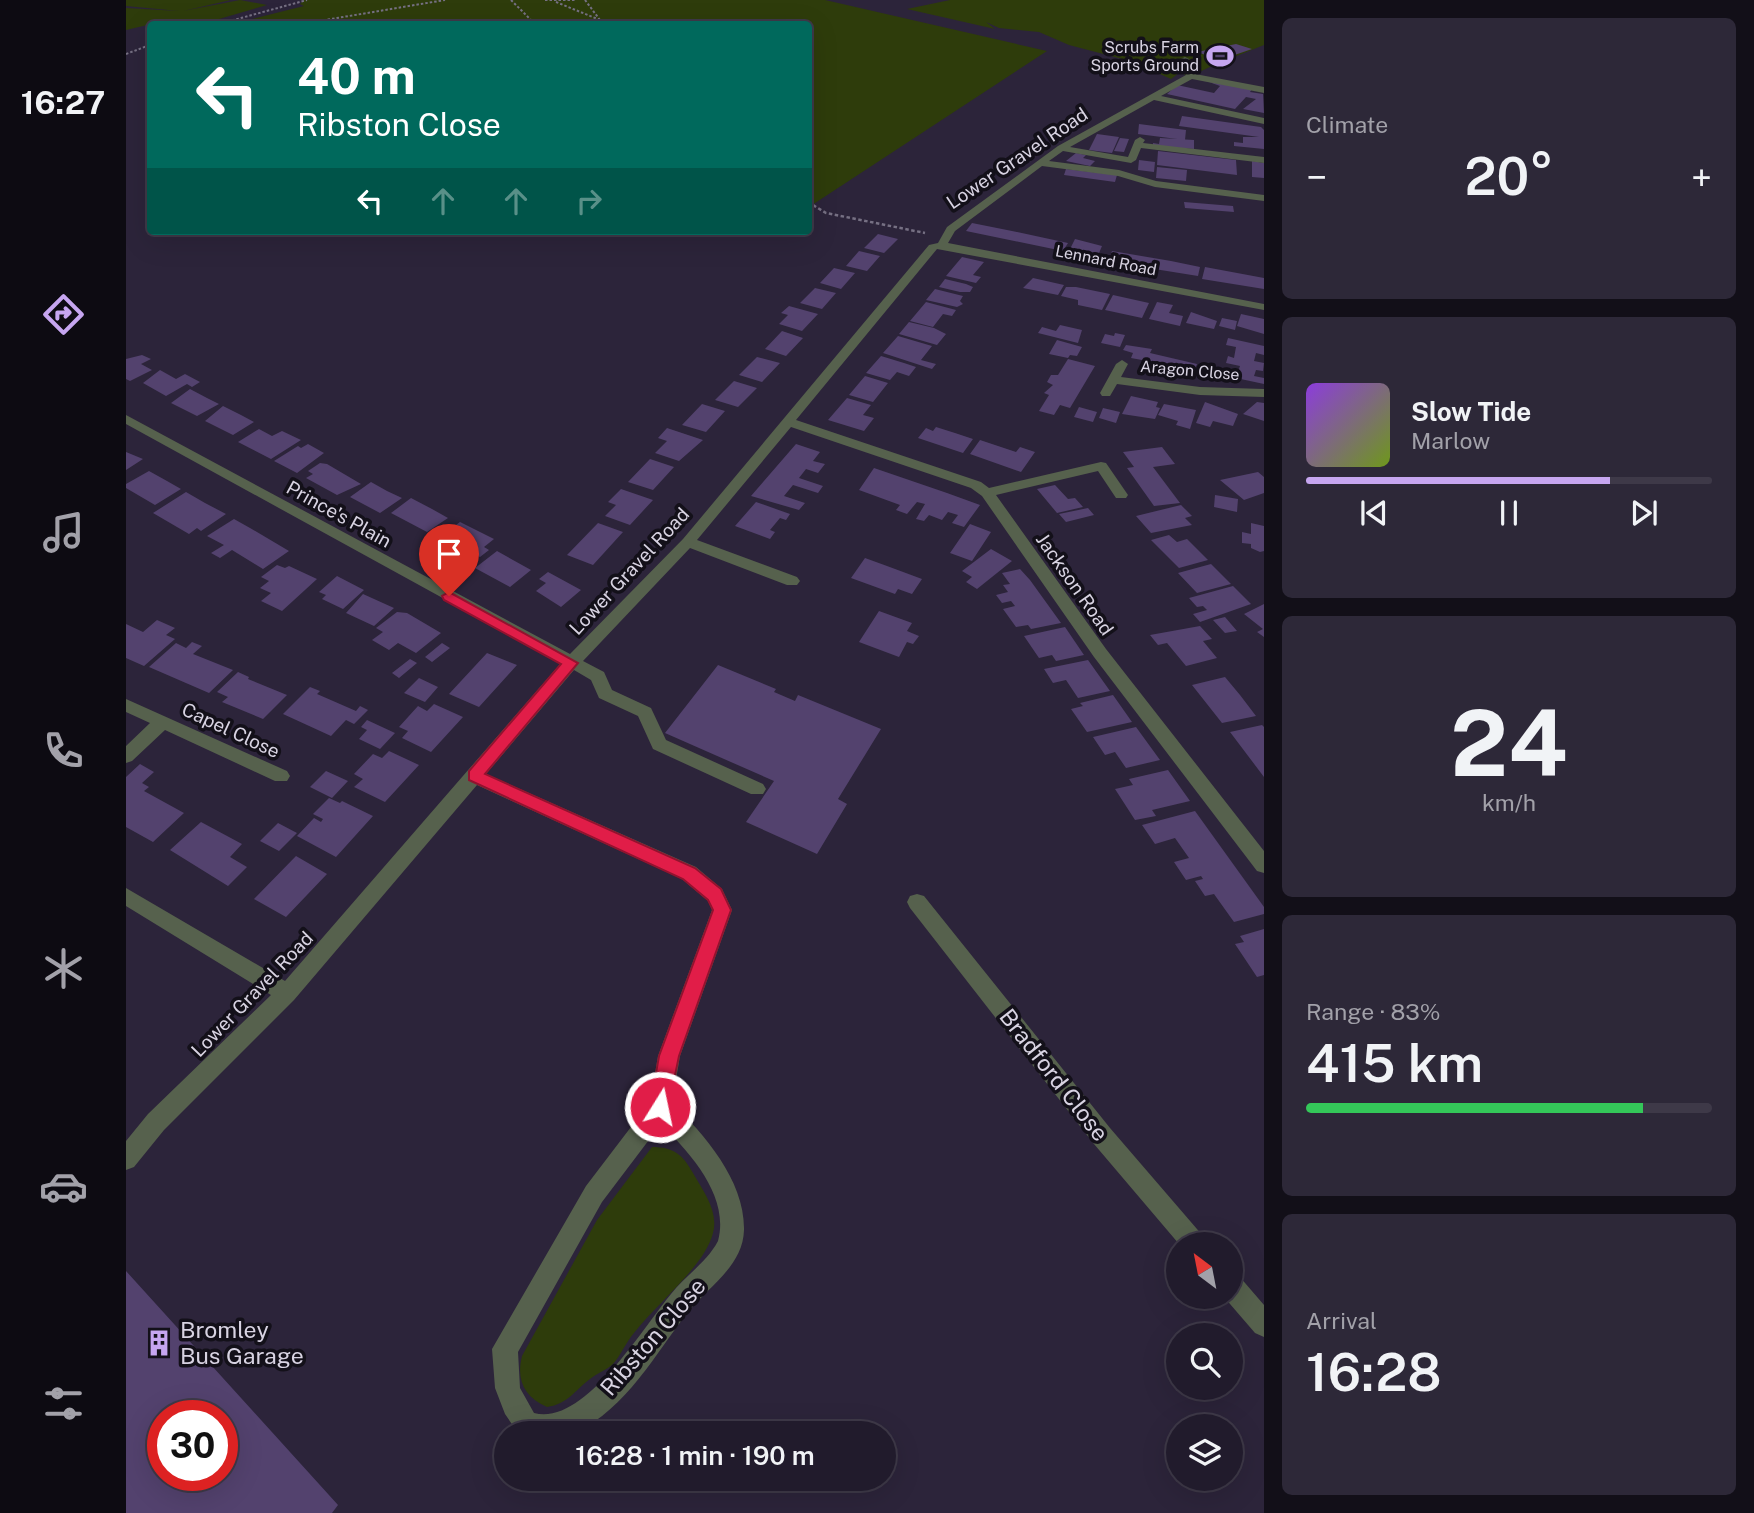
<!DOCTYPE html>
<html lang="en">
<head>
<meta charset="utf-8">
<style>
	:root { --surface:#211b2c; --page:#2d2838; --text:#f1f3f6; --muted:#a2a1a9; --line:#3e3948; --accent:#c6a6f0 }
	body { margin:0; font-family:"Public Sans",sans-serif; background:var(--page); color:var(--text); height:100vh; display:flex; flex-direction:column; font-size:26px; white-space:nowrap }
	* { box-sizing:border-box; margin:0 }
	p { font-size:23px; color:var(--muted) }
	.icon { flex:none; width:38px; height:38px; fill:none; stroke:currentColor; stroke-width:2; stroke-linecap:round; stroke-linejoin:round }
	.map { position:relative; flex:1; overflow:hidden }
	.panel { display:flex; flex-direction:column; gap:18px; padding:18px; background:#120f18; width:490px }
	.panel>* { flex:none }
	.hud { position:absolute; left:21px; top:21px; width:665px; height:214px; border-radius:7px; box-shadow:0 7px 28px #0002,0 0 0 2px var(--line); background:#00695c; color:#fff; overflow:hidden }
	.needle { width:46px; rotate:328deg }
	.fabs { position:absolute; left:1040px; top:1232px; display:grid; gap:14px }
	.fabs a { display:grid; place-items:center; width:77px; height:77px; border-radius:50%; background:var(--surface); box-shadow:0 7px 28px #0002,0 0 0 2px var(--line); font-size:35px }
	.speed { position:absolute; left:21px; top:1400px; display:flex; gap:14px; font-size:35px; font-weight:700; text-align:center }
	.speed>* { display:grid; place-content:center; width:91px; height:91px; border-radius:50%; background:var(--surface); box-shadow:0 7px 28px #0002,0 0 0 2px var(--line); line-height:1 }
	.speed .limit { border:10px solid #d22; background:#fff; color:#111 }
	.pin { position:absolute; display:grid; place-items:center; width:60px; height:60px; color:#fff; margin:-72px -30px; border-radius:50% 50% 50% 0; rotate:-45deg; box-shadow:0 0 7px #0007 }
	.pin .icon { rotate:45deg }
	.me { position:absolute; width:77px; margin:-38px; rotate:10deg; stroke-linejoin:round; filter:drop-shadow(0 0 5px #0008) }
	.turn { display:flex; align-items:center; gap:24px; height:147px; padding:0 35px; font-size:32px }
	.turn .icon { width:91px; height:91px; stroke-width:2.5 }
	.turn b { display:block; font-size:49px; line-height:60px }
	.lanes { display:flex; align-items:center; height:66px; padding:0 35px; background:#0003; justify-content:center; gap:35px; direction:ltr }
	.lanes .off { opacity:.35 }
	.big { font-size:52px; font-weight:600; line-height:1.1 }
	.panel .tile { flex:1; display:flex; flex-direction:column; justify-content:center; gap:10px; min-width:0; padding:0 24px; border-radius:10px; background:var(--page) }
	.panel .dial { align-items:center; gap:0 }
	.dial b { font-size:91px; line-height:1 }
	.song { display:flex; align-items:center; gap:21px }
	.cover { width:84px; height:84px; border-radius:10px; background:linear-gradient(135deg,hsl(270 70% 55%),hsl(80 70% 35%)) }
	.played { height:7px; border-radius:4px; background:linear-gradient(90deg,var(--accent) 75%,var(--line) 75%) }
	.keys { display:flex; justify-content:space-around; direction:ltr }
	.heat { display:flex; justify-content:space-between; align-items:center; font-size:38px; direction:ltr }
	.charge { height:10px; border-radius:5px; background:linear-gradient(90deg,#34c759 83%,var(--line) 0) }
	.trip { position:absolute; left:368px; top:1421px; width:402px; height:70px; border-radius:35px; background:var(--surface); box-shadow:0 7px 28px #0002,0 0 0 2px var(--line); font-weight:600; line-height:70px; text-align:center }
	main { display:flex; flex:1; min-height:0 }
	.tab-bar { display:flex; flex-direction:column; width:126px; justify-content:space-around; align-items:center; background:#0d0b12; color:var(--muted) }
	.tab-bar .icon { width:49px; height:49px }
	.tab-bar .active { color:var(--accent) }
	.tab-bar b { font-size:32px; color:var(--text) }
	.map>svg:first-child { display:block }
</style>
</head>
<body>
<main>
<nav class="tab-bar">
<b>16:27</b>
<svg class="icon active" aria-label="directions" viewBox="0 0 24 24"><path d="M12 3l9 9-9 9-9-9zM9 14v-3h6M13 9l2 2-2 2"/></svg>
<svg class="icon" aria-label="music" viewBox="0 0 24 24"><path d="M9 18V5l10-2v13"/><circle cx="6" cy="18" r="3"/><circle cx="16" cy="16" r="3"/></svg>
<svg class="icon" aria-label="phone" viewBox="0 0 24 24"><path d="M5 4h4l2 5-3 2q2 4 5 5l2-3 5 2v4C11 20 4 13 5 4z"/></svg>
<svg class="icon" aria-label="climate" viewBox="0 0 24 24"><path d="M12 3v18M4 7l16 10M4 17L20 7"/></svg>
<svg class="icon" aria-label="car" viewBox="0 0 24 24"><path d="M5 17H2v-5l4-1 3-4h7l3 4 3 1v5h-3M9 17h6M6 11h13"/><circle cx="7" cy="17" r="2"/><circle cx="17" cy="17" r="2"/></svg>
<svg class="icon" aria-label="filters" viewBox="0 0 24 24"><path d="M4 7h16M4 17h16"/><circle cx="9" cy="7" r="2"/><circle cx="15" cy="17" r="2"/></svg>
</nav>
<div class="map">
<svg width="1138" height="1513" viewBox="0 0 1138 1513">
	<rect width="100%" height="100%" fill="#2c243a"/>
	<path fill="#2e3c0b" d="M0,0H105L57,11L114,0L141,5L76,24L30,23L0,30V8L53,11L0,6Z
		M178,0H699L921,51L683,207L682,24H106L178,6L174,4Z
		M824,0H1138V45L1103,59L1107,62L1098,66H1086L1065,76L1053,73L1045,79L1023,69L1031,68L943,45L913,32L873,28L860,22L869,29L781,9Z
		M526,1147C548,1147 557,1155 567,1173C577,1191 593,1211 587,1233C579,1266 530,1304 508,1333C500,1342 495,1355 487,1364C481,1370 471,1373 464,1379C448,1391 442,1404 421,1407C398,1397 390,1380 396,1356L471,1220Z"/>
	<path fill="#53426e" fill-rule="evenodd" d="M1110,44L1126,49L1094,60L1071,52Z
		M1083,82L1126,89L1124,92L1137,94L1138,113L1117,109L1130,99L1120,97L1109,109L1041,94L1051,85L1088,93L1094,86Z
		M1056,116L1135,127L1138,130V149L1108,146V142L1117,143V137H1133L1053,126Z
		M1013,124L1060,130L1059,140L1012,134Z
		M971,134L993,137L986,153L963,150Z
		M994,138L1003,139L998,152L988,151Z
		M1034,138L1068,140V149L1027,146V143L1033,144Z
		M1032,151L1110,160L1111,175L1031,165Z
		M950,153L960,155L957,158L969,161L964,166L940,161Z
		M1013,160L1029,162L1028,172L1012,170Z
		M1126,161L1138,163V178L1126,177Z
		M1031,167L1061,170L1060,181L1030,178Z
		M940,169L991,175L989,182L938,175Z
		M1058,202L1107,206L1108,212L1059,208Z
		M846,223L886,231L942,243L937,251L840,231Z
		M752,234L772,239L758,253L738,248Z
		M949,239L976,246L971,258L942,253Z
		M733,251L754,256L741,271L720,266Z
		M986,251L1045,261L1074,267L1072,276L1016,267L983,259Z
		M836,257L858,262L847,275L855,277L850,283L820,276Z
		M1079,267L1138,278V289L1076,279Z
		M708,268L729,273L715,289L694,283Z
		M907,278L938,285L932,295L897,288Z
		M819,279L840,284L847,287L844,292H834L813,287Z
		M940,287H950L984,294L976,310L952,305V300L935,296Z
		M689,288L710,293L696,309L674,303Z
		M809,289L837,296L834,301L837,304L831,307L800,300Z
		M987,295L1023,303L1016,318L979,310Z
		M800,302L830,310L826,316L817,314L807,327L784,321Z
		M1031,302L1047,305L1043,313L1057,316L1054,326L1023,319Z
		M663,306L692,314L676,331L653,324L662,315L655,313Z
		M1065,312L1091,321L1088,329L1060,323Z
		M1115,314L1138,319V334L1111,326Z
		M1096,318L1111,321L1109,330L1093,326Z
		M783,322L808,328L820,334L811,345L773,334Z
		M934,325L956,330L952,343L912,333L916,327L930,331Z
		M656,331L677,338L660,356L639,349Z
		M989,333L999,335L994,347L975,343L979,334L988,336Z
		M772,336L806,346L795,360L810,364L806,369L757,353Z
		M1102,338L1138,346V355L1130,353L1128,361L1138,363L1137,371L1130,370L1128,376L1138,378V384L1110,378L1114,366L1100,363L1102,356L1108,358L1110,347L1100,345Z
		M931,340L956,347L951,356L944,355L942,358L923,354Z
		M1000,345L1026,349L1024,353L1071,364L1066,377L1049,373L1051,367L1044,366L1041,371L1025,367L1027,362L1005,358L1007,353L997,350Z
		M16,355L25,359L15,364L26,370L4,381L0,379V359Z
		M755,356L778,363L790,367L783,376L771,372L764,380L740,373Z
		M631,357L654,363L636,382L613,375Z
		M942,359L969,366L944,408L934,405L928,415L913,411L923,395L918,393L927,385L921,382L925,375H932Z
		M34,370L50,379L59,374L74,382L66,387L61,384L40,396L17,383Z
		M739,376L762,383L747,402L723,395Z
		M608,381L631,388L612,407L589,400Z
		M64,389L81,398L93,404L71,416L45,403Z
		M1005,396L1032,402L1030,407L1034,408L1029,419L996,414Z
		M721,398L745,405L737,415L748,418L738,431L702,420Z
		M1079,402L1112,414L1107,426L1087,421L1084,427L1070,423Z
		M1131,402L1138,403V421L1117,414Z
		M576,404L599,411L580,432L556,425Z
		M1038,404L1070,410L1064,429L1050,425L1052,421L1032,415Z
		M97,406L115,415L128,422L107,435L79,421Z
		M953,407L971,412L967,422L948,417Z
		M977,408L994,412L990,423L973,418Z
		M810,427L829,433L847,439L837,453L792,438L800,428L807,431Z
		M541,428L577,440L553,461L529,453L541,441L532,438Z
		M133,429L146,436L156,431L175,440L145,459L112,442Z
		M854,440L890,452L894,447L909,452L895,472L844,454Z
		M182,444L198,453L171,473L148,461L172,446L175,448Z
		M670,444L694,452L687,461L699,464L692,473L680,469L673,478L697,486L692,493L667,485L658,496L679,503L673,510L625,496Z
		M1036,447L1049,464L1027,467L1054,503L1028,506L1001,468L1008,467L997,452Z
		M0,452L17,459L0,470Z
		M524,459L548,467L527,490L502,482Z
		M194,463L201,464L235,484L211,495L180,478L187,474L182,471Z
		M748,468L821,493L854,505L838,527L826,523L832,515L822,512L816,520L803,515L798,521L790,519L799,504L791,502L781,514L770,510L774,505L733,490Z
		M23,471L41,481L55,489L29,505L0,488V484Z
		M1132,472L1138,477V493L1118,500L1094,480Z
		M245,482L261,491L276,498L254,513L224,497Z
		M929,485L942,499L949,498L957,507L931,513L911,489Z
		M495,489L527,500L504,525L479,516L490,505L482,502Z
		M60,492L79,503L100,514L75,531L71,528L63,534L27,513Z
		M1089,495L1112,499L1111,512L1088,507Z
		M285,498L306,509L322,518L301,532L265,513Z
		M630,502L664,514L660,520L654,518L644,530L649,532L644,539L609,526Z
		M1055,505L1066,516L1059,518L1066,525L1025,533L1010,516Z
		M962,508L968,515L940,522L933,514Z
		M108,519L124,528L163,551L137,569L106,550L94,558L85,553L98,545L81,536Z
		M334,522L368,539L358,547L363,550L354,557L348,554L342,559L308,541Z
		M472,523L497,532L467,565L441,555Z
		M1125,523L1138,526V551L1134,552L1125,548V544L1116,543V532L1125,534Z
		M844,524L865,532L846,561L824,553Z
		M1043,535L1051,542L1061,539L1082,560L1053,568L1025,540Z
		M865,549L886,561L851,589L840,582L846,577L836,571Z
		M371,551L405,570L384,587L349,568Z
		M739,558L761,566L796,579L786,594L772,589L769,594L725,578Z
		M1085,564L1105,584L1071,593L1052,573Z
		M151,565L159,568L163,566L191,579L156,611L135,601L145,593L134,588L143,581L135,577Z
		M894,569L904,580L935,623L905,629L902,625L890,627L877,609L889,606L885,601L876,603L870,595L882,592L877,585L884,584L876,573Z
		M422,572L455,590L435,607L410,591L420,583L413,579Z
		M211,576L238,590L217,609L196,599L200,595L193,592Z
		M1107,586L1125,604L1074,622L1067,614L1081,610L1077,606L1071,607L1063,598Z
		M237,594L268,608L248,626L220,613Z
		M1138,604V637L1131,632L1137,629L1118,614Z
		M753,611L786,623L781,631L793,636L787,644L781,642L773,657L733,642Z
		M271,612L281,613L315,633L290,653L272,643L263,650L246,640L257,632L250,628Z
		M1099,617L1111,631L1099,633L1087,620Z
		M31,620L49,628L40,635L49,639L18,666L0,658V624L17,632Z
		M1074,626L1086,639L1077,641L1091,658L1060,666L1041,643L1032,645L1024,635Z
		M939,627L958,655L930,661L926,655L913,658L898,636Z
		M66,642L76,646L67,654L107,670L83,693L23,667L50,643L60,648Z
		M316,643L324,648L306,662L299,657Z
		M361,653L391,665L353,707L323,694Z
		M284,659L291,663L273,678L266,673Z
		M962,660L984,691L952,698L940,680L927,683L918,669Z
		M592,665L650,689L648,692L669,701L672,695L755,729L712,799L721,804L691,854L620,822L648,781L539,733Z
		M112,672L123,677L122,679L161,695L137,719L96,702L102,697L91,692Z
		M1099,677L1114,695L1130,716L1096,723L1066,685Z
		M293,678L312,687L299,702L278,693Z
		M184,687L194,691L191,694L230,711L234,706L242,710L228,724L220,720L205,736L157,714Z
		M987,695L1006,722L961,732L945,709L957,706L954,703Z
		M308,704L337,717L305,752L276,738L282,731L273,727L292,706L301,711Z
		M241,720L269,733L254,749L233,739L241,730L235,727Z
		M1136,725L1138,727V777L1104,732Z
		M1010,727L1034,760L1000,768L989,752L979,755L967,737Z
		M263,751L293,765L259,802L228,787L237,779L228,774L247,754L256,758Z
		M14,764L28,772L16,783L23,787L18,791L58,813L27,842L0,827V777Z
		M1042,770L1064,801L1026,810L1030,816L1009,820L989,789L1007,785L1003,779Z
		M200,771L222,781L206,798L184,787Z
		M203,798L214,803L216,801L247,816L210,857L171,836L188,818L195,822L197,819L187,814Z
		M1069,811L1138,907V914L1108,922L1088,894L1079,896L1069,881L1077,879L1075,876L1060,880L1048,862L1063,858L1049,838L1029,844L1016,825Z
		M75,822L116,844L104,857L121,867L102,886L44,850Z
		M152,823L171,833L153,851L134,841Z
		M170,856L201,874L160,917L128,899Z
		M1138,929V975L1131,977L1109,944L1118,942L1114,936Z
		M0,1271L212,1505L206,1513H0ZM37,1416H96V1475H37Z"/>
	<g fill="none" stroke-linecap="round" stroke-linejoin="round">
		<path stroke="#767083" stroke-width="2" stroke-dasharray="2.5 2" stroke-linecap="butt" d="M385,0L409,24
			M419,0H449
			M459,0L474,20L492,24
			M430,2L474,20
			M93,24L181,0
			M175,24L319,0
			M0,54L24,45"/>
		<path stroke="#767083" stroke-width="2.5" stroke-dasharray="3.5 2.5" stroke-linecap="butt" d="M682,202L700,213L799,233"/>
		<path fill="#56614d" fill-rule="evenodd" d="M1059,57L1063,59L1069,74L1138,87V93L1066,79L1035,96L1138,118V124L1028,100L944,147L1002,157L1009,140L1014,137L1019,140L1017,143L1138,157V163L1015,148L1010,160L1005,163L937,151L923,161L993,170L1030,181L1138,195V201L1029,187L992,176L916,166L829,231L822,243L1138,304V310L811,249L670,420L855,482L863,488L975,462L980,463L1002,495L1000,498H990L972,471L870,495L980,649L1138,851V873L1131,871L968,657L856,496L845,488L665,427L571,540L671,577L674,581L671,585H661L564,548L457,661L478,672L486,690L525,708L540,740L637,784L640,789L637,794H625L527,749L512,716L473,698L465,680L448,670L360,774L570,867L596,889L606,910L554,1056L546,1103C579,1135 619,1181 618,1230C617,1266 583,1286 562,1312C530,1353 500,1409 450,1432C435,1438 408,1433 392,1433L379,1414L369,1388L366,1349L460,1186L524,1102L532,1056L586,910L582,901L556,879L351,785L168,1000L38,1130L8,1167L0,1170V1141L22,1114L145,995L0,906V888L159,981L435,663L0,424V415L444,654L557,539L803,245L812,243L821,227L932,146L1060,75L1055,59ZM535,1124C564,1153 604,1196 592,1241C581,1262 560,1275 545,1294C518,1326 458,1427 408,1413L394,1388L392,1352L476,1202Z
			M996,360L1002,364L995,377L1074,387L1138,389V397L1074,395L991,384L984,396H976L974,393L990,364Z
			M0,699L161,771L164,776L161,781H149L39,730L6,761L0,763V746L24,723L0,712Z
			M791,894L798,896L984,1128L1077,1236L1081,1244H1053L968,1144L784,908L781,902L784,896Z
			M1104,1273L1113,1276L1138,1305V1337L1129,1333L1098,1297H1104Z"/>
	</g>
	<path fill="#e11d48" stroke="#92132f" stroke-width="2" d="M323,592L452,663L359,774L569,868L595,889L605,910L553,1056L541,1114L534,1117L527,1114L524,1107L533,1056L587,910L582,900L557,879L343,780V771L435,664L318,600L316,596Z"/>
	<defs>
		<g id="stadium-bare" transform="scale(2.1)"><path d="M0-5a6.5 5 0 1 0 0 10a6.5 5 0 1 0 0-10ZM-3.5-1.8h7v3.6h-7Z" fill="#c6a6f0" stroke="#131019" stroke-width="2.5" paint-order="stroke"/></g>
		<g id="building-bare" transform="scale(2.1)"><path d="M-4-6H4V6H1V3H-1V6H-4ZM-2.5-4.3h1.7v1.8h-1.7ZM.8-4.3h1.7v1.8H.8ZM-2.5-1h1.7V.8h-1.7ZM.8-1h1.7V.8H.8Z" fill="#c6a6f0" stroke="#131019" stroke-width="2.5" paint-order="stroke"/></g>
	</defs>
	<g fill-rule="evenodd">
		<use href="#stadium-bare" x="1094" y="56"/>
		<use href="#building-bare" x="33" y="1343"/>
	</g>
	<g text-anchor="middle" stroke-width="7" stroke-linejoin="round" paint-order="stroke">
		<g font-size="16" fill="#d8d3e2" stroke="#131019" text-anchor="end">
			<text x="1073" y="53">Scrubs Farm<tspan x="1073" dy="18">Sports Ground</tspan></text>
		</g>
		<g font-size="16" fill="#d8d3e2" stroke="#131019">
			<text transform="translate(980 260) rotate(11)" y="6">Lennard Road</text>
			<text transform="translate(1064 370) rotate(5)" y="6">Aragon Close</text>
		</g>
		<g font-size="19" fill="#d8d3e2" stroke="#131019">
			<text transform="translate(891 158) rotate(-34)" y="7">Lower Gravel Road</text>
			<text transform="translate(213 514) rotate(29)" y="7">Prince's Plain</text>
			<text transform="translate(503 571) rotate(-47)" y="7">Lower Gravel Road</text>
			<text transform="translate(949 584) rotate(55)" y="7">Jackson Road</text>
			<text transform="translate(105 730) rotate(25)" y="7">Capel Close</text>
			<text transform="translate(126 994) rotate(-46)" y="7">Lower Gravel Road</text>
		</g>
		<g font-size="23" fill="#d8d3e2" stroke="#131019">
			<text transform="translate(928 1075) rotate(52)" y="8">Bradford Close</text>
			<text transform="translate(527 1337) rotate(-49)" y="8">Ribston Close</text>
		</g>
		<g font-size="23" fill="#d8d3e2" stroke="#131019" text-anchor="start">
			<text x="54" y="1338">Bromley<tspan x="54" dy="26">Bus Garage</tspan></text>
		</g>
	</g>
</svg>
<div class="fabs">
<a><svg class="needle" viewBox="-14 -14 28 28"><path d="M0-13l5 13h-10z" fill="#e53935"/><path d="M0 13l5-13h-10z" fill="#a2a1a9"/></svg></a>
<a><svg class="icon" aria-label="search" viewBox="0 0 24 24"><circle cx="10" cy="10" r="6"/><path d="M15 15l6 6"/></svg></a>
<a><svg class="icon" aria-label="layers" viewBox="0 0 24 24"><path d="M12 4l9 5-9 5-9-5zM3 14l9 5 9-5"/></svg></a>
</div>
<div class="speed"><div class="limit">30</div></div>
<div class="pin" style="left:323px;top:596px;background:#d93025"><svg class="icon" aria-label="arrive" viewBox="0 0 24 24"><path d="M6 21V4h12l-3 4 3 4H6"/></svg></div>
<svg class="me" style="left:534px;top:1107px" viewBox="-20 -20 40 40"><circle r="17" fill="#e11d48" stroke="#fff" stroke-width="3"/><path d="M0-11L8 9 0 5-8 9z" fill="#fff"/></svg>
<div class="trip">16:28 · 1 min · 190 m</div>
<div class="hud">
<div class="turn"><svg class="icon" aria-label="left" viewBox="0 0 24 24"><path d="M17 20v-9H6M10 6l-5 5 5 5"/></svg><div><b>40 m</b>Ribston Close</div></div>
<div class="lanes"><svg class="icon" aria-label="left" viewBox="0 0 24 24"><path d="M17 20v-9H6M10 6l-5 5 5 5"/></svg><svg class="icon off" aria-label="ahead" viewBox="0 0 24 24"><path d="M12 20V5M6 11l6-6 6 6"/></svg><svg class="icon off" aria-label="ahead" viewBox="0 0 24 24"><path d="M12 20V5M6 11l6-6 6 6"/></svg><svg class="icon off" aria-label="right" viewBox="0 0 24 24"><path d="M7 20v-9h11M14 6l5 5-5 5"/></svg></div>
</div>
</div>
<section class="panel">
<div class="tile"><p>Climate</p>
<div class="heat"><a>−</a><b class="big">20°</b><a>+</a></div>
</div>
<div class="tile">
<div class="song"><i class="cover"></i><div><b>Slow Tide</b><p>Marlow</p></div></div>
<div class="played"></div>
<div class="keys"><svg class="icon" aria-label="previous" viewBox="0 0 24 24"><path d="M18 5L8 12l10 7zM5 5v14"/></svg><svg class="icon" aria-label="pause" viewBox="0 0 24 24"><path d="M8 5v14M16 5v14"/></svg><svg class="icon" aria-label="next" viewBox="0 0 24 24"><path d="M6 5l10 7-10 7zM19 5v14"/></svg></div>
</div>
<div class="tile dial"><b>24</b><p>km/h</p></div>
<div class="tile"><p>Range · 83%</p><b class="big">415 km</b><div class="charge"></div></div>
<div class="tile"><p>Arrival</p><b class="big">16:28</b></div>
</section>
</main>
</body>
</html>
